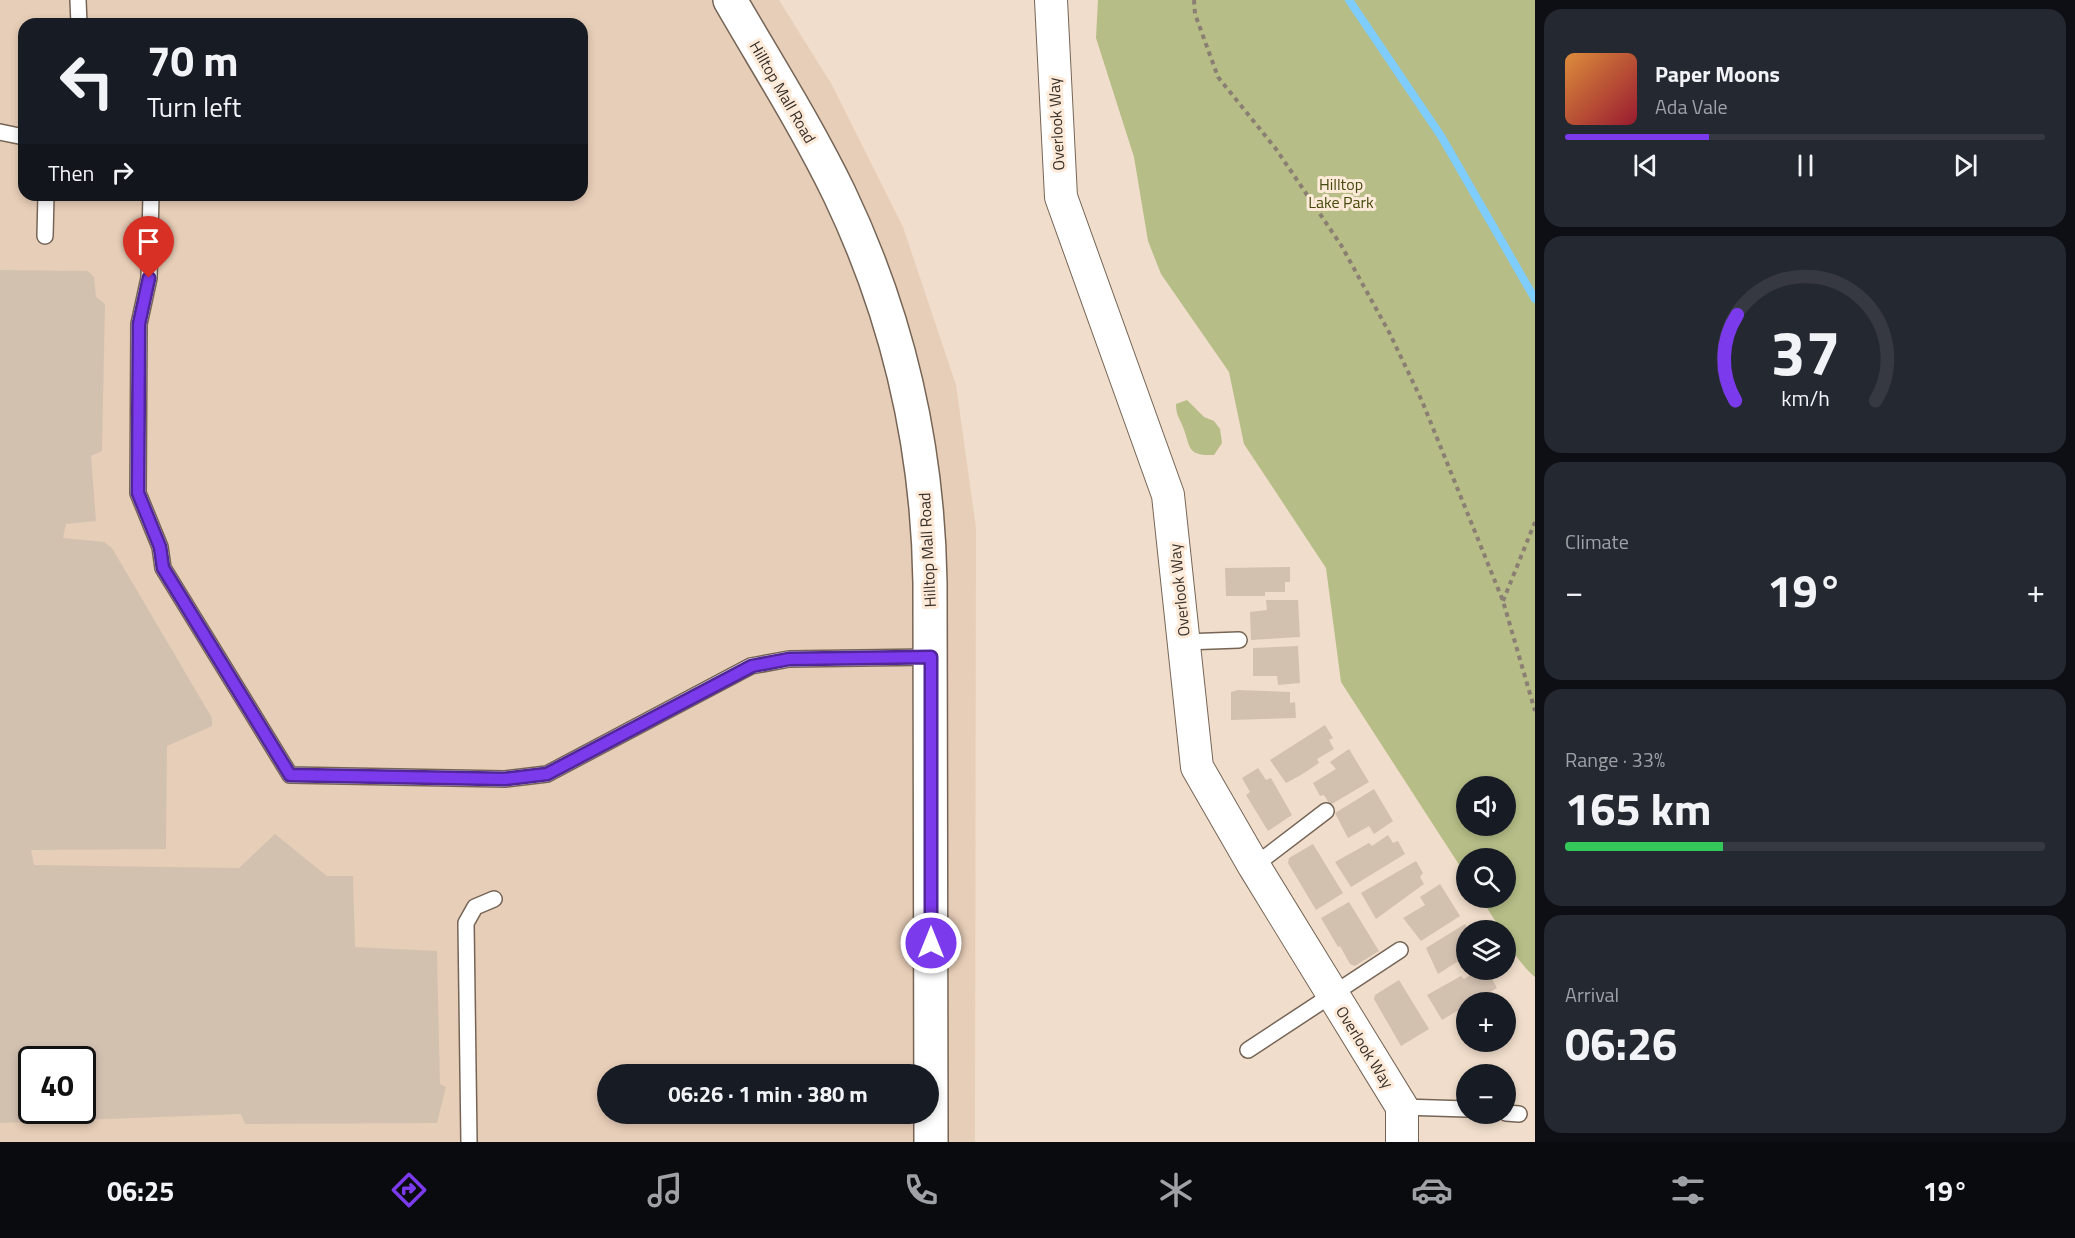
<!DOCTYPE html>
<html lang="en">
<head>
<meta charset="utf-8">
<style>
	:root { --surface:#171b24; --page:#242831; --text:#f1f3f6; --muted:#9ea1a6; --line:#363941; --accent:#7c3aed }
	body { margin:0; font-family:"Titillium Web",sans-serif; background:var(--page); color:var(--text); height:100vh; display:flex; flex-direction:column; font-size:22px; white-space:nowrap }
	* { box-sizing:border-box; margin:0 }
	p { font-size:20px; color:var(--muted) }
	.icon { flex:none; width:33px; height:33px; fill:none; stroke:currentColor; stroke-width:2; stroke-linecap:round; stroke-linejoin:round }
	.map { position:relative; flex:1; overflow:hidden }
	.drawer { display:flex; flex-direction:column; gap:9px; padding:9px; background:#0d0f14; width:540px }
	.drawer>* { flex:none }
	.top-card { position:absolute; left:18px; top:18px; width:570px; height:183px; border-radius:18px; box-shadow:0 3px 9px #0003; background:#171b24; color:var(--text); overflow:hidden }
	.buttons { position:absolute; left:1456px; top:776px; display:grid; gap:12px }
	.buttons a { display:grid; place-items:center; width:60px; height:60px; border-radius:50%; background:var(--surface); box-shadow:0 3px 9px #0003; font-size:30px }
	.speed { position:absolute; left:18px; top:1046px; display:flex; gap:12px; font-size:30px; font-weight:700; text-align:center }
	.speed>* { display:grid; place-content:center; width:78px; height:78px; border-radius:50%; background:var(--surface); box-shadow:0 3px 9px #0003; line-height:1 }
	.speed .limit { border:3px solid #111; border-radius:9px; background:#fff; color:#111 }
	.pin { position:absolute; display:grid; place-items:center; width:51px; height:51px; color:#fff; margin:-62px -26px; border-radius:50% 50% 50% 0; rotate:-45deg; box-shadow:0 0 6px #0007 }
	.pin .icon { rotate:45deg }
	.me { position:absolute; width:66px; margin:-33px; rotate:0deg; stroke-linejoin:round; filter:drop-shadow(0 0 4px #0008) }
	.turn { display:flex; align-items:center; gap:21px; height:126px; padding:0 30px; font-size:27px }
	.turn .icon { width:78px; height:78px; stroke-width:2.5 }
	.turn b { display:block; font-size:42px; line-height:51px }
	.then { display:flex; align-items:center; height:57px; padding:0 30px; background:#0003; gap:12px; font-size:22px }
	.big { font-size:45px; font-weight:700; line-height:1.1 }
	.drawer .tile { flex:1; display:flex; flex-direction:column; justify-content:center; gap:9px; min-width:0; padding:0 21px; border-radius:18px; background:var(--page) }
	.drawer .dial { align-items:center; gap:0 }
	.dial svg { height:156px; overflow:visible; fill:none; stroke:var(--line); stroke-width:7; stroke-linecap:round; text-anchor:middle }
	.dial text { fill:var(--text); stroke:none }
	.song { display:flex; align-items:center; gap:18px }
	.cover { width:72px; height:72px; border-radius:9px; background:linear-gradient(135deg,hsl(30 70% 55%),hsl(350 70% 35%)) }
	.played { height:6px; border-radius:3px; background:linear-gradient(90deg,var(--accent) 30%,var(--line) 30%) }
	.keys { display:flex; justify-content:space-around; direction:ltr }
	.heat { display:flex; justify-content:space-between; align-items:center; font-size:33px; direction:ltr }
	.charge { height:9px; border-radius:4px; background:linear-gradient(90deg,#34c759 33%,var(--line) 0) }
	.trip { position:absolute; left:597px; top:1064px; width:342px; height:60px; border-radius:30px; background:var(--surface); box-shadow:0 3px 9px #0003; font-weight:700; line-height:60px; text-align:center }
	.menu { display:flex; height:96px; justify-content:space-around; align-items:center; background:#090b0e; color:var(--muted) }
	.menu .icon { width:42px; height:42px }
	.menu .active { color:var(--accent) }
	.menu b { font-size:27px; color:var(--text) }
	main { display:flex; flex:1; min-height:0 }
	.map>svg:first-child { display:block }
</style>
</head>
<body>
<main>
<div class="map">
<svg width="1535" height="1142" viewBox="0 0 1535 1142">
	<rect width="100%" height="100%" fill="#f0ddcb"/>
	<path fill="#e7ceb8" fill-rule="evenodd" d="M0,0H779L832,85L903,227L956,385L976,528L975,1142H0ZM24,24H582V195H24ZM32,1059H82V1110H32ZM608,1074H928V1113H608Z"/>
	<path fill="#b6bd86" fill-rule="evenodd" d="M1098,0H1535V977C1523,967 1506,945 1506,930H1501L1480,897H1506V858H1467V877L1341,682L1326,568L1244,444L1229,372L1161,274L1148,241L1134,157L1096,38ZM1467,786H1506V825H1467Z
		M1187,400L1204,417L1214,421L1220,429L1222,443L1214,455C1186,456 1191,447 1183,427C1179,417 1176,415 1176,404Z"/>
	<g fill="none" stroke-linecap="round" stroke-linejoin="round">
		<path stroke="#7fcdfe" stroke-width="8" d="M1349,0L1441,136L1535,299"/>
	</g>
	<path fill="#d3c1b0" fill-rule="evenodd" d="M0,270L88,271L94,277L96,297L105,304L102,451L91,456L96,521L66,524L63,538L104,542L112,548L212,718V726L167,746L166,849L31,850L34,865L239,868L275,834L327,876H353L355,947L437,951L440,1084L446,1087L437,1123L245,1124L241,1114L0,1123ZM32,1059H82V1110H32Z
		M1290,567V582H1285V592H1265V596H1226L1225,568Z
		M1266,600H1298L1300,637L1251,640L1250,612L1267,610Z
		M1298,646L1300,683L1278,685L1277,676H1253V648Z
		M1238,690L1290,692V703L1295,702L1296,718L1231,720V692Z
		M1325,725L1333,738L1329,740L1334,749L1317,759L1319,763L1301,775L1286,783L1270,760Z
		M1349,749L1369,782L1330,805L1324,795L1320,796L1313,783L1336,769L1330,762Z
		M1258,768L1266,780L1271,778L1292,815L1268,831L1246,795L1250,792L1242,778Z
		M1374,789L1393,821L1374,834L1369,826L1348,838L1335,813Z
		M1388,835L1393,843L1398,841L1405,854L1351,887L1335,862L1369,843L1372,846Z
		M1313,844L1343,893L1316,910L1288,863L1289,858Z
		M1416,861L1423,873L1420,877L1424,884L1376,919L1361,893Z
		M1440,884L1460,916L1421,941L1403,918L1425,905L1420,897Z
		M1349,902L1379,951L1355,966L1350,964L1340,946L1338,947L1321,918Z
		M1465,924L1469,930L1467,967L1465,968L1460,960L1438,974L1426,948Z
		M1480,969L1484,976L1489,974L1497,988L1473,1002H1467V1005L1442,1020L1427,995L1461,976L1464,979Z
		M1399,980L1429,1029L1401,1046L1374,999L1375,995Z"/>
	<g fill="none" stroke-linecap="round" stroke-linejoin="round">
		<g stroke="#766556" stroke-width="18">
			<path id="service" d="M78,0L79,24
				M0,132L24,137
				M151,195L149,278L139,324L138,493L160,547L163,568L290,775L505,779L547,774L751,666L789,659L931,657
				M45,236L46,195
				M1184,642L1239,640
				M1254,866L1326,811
				M1248,1050L1400,950
				M1402,1107L1467,1109
				M1506,1113L1519,1114
				M469,1142L466,923L475,907L494,899"/>
		</g>
		<g stroke="#766556" stroke-width="34">
			<path id="minor" d="M1051,0L1061,197L1168,495L1197,767L1254,866L1402,1107V1142"/>
		</g>
		<g stroke="#766556" stroke-width="36">
			<path id="tertiary" d="M730,0C767,64 807,127 839,193C898,316 928,447 930,583L931,1142"/>
		</g>
		<path stroke="#8b7e73" stroke-width="4" stroke-dasharray="4.5 4.5" stroke-linecap="butt" d="M1194,0L1195,14L1218,77L1276,149L1341,245L1389,332L1422,401L1503,601L1535,711
			M1503,601L1535,522"/>
		<use href="#service" stroke="#fff" stroke-width="15"/>
		<use href="#minor" stroke="#fff" stroke-width="32"/>
		<use href="#tertiary" stroke="#fff" stroke-width="33"/>
	</g>
	<g fill="none" stroke-linecap="round" stroke-linejoin="round">
		<g stroke="#51269a" stroke-width="15">
			<path id="route" d="M149,278L139,324L138,493L160,547L163,568L290,775L505,779L547,774L752,666L789,659L931,657V943"/>
		</g>
		<use href="#route" stroke="#7c3aed" stroke-width="10"/>
	</g>
	<g text-anchor="middle" stroke-width="6" stroke-linejoin="round" paint-order="stroke">
		<g font-size="16" fill="#372f29" stroke="#fdead8">
			<text transform="translate(783 92) rotate(60)" y="6">Hilltop Mall Road</text>
			<text transform="translate(1056 124) rotate(-93)" y="6">Overlook Way</text>
			<text transform="translate(927 550) rotate(-93)" y="6">Hilltop Mall Road</text>
			<text transform="translate(1179 590) rotate(-96)" y="6">Overlook Way</text>
			<text transform="translate(1365 1047) rotate(58)" y="6">Overlook Way</text>
		</g>
		<g font-size="16" fill="#464b0e" stroke="#fdead8">
			<text x="1341" y="190">Hilltop<tspan x="1341" dy="18">Lake Park</tspan></text>
		</g>
	</g>
</svg>
<div class="buttons">
<a><svg class="icon" aria-label="sound" viewBox="0 0 24 24"><path d="M4 9h4l5-4v14l-5-4H4zM17 9q2 3 0 6"/></svg></a>
<a><svg class="icon" aria-label="search" viewBox="0 0 24 24"><circle cx="10" cy="10" r="6"/><path d="M15 15l6 6"/></svg></a>
<a><svg class="icon" aria-label="layers" viewBox="0 0 24 24"><path d="M12 4l9 5-9 5-9-5zM3 14l9 5 9-5"/></svg></a>
<a>+</a>
<a>−</a>
</div>
<div class="speed"><div class="limit">40</div></div>
<div class="pin" style="left:149px;top:278px;background:#d93025"><svg class="icon" aria-label="arrive" viewBox="0 0 24 24"><path d="M6 21V4h12l-3 4 3 4H6"/></svg></div>
<svg class="me" style="left:931px;top:943px" viewBox="-20 -20 40 40"><circle r="17" fill="#7c3aed" stroke="#fff" stroke-width="3"/><path d="M0-11L8 9 0 5-8 9z" fill="#fff"/></svg>
<div class="trip">06:26 · 1 min · 380 m</div>
<div class="top-card">
<div class="turn"><svg class="icon" aria-label="left" viewBox="0 0 24 24"><path d="M17 20v-9H6M10 6l-5 5 5 5"/></svg><div><b>70 m</b>Turn left</div></div>
<div class="then">Then<svg class="icon" aria-label="right" viewBox="0 0 24 24"><path d="M7 20v-9h11M14 6l5 5-5 5"/></svg></div>
</div>
</div>
<section class="drawer">
<div class="tile">
<div class="song"><i class="cover"></i><div><b>Paper Moons</b><p>Ada Vale</p></div></div>
<div class="played"></div>
<div class="keys"><svg class="icon" aria-label="previous" viewBox="0 0 24 24"><path d="M18 5L8 12l10 7zM5 5v14"/></svg><svg class="icon" aria-label="pause" viewBox="0 0 24 24"><path d="M8 5v14M16 5v14"/></svg><svg class="icon" aria-label="next" viewBox="0 0 24 24"><path d="M6 5l10 7-10 7zM19 5v14"/></svg></div>
</div>
<div class="tile dial"><svg viewBox="0 0 100 80">
<path d="M14 69A42 42 0 1 1 86 69"/>
<path d="M14 69A42 42 0 0 1 15 25" stroke="#7c3aed"/>
<text x="50" y="56" font-size="32" font-weight="700">37</text>
<text x="50" y="72" font-size="11">km/h</text>
</svg></div>
<div class="tile"><p>Climate</p>
<div class="heat"><a>−</a><b class="big">19°</b><a>+</a></div>
</div>
<div class="tile"><p>Range · 33%</p><b class="big">165 km</b><div class="charge"></div></div>
<div class="tile"><p>Arrival</p><b class="big">06:26</b></div>
</section>
</main>
<nav class="menu">
<b>06:25</b>
<svg class="icon active" aria-label="directions" viewBox="0 0 24 24"><path d="M12 3l9 9-9 9-9-9zM9 14v-3h6M13 9l2 2-2 2"/></svg>
<svg class="icon" aria-label="music" viewBox="0 0 24 24"><path d="M9 18V5l10-2v13"/><circle cx="6" cy="18" r="3"/><circle cx="16" cy="16" r="3"/></svg>
<svg class="icon" aria-label="phone" viewBox="0 0 24 24"><path d="M5 4h4l2 5-3 2q2 4 5 5l2-3 5 2v4C11 20 4 13 5 4z"/></svg>
<svg class="icon" aria-label="climate" viewBox="0 0 24 24"><path d="M12 3v18M4 7l16 10M4 17L20 7"/></svg>
<svg class="icon" aria-label="car" viewBox="0 0 24 24"><path d="M5 17H2v-5l4-1 3-4h7l3 4 3 1v5h-3M9 17h6M6 11h13"/><circle cx="7" cy="17" r="2"/><circle cx="17" cy="17" r="2"/></svg>
<svg class="icon" aria-label="filters" viewBox="0 0 24 24"><path d="M4 7h16M4 17h16"/><circle cx="9" cy="7" r="2"/><circle cx="15" cy="17" r="2"/></svg>
<b>19°</b>
</nav>
</body>
</html>
